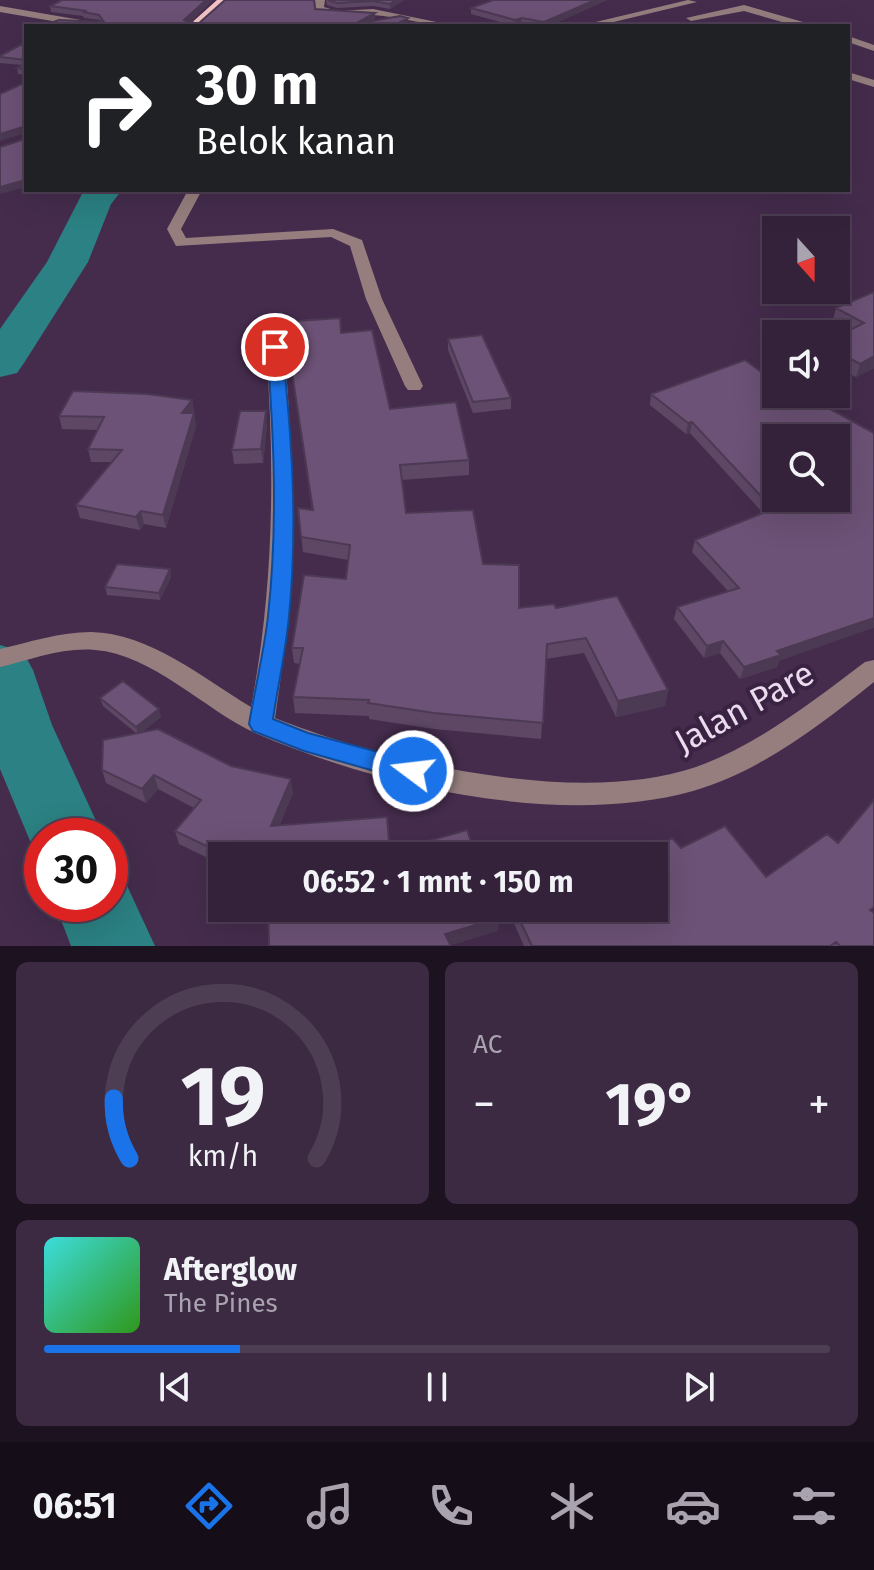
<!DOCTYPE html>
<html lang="id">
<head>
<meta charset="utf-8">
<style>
	:root { --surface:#34213a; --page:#3c2942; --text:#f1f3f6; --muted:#a9a3af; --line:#4e3e54; --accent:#1a73e8 }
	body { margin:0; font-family:"Fira Sans",sans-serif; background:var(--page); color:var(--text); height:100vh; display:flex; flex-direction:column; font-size:30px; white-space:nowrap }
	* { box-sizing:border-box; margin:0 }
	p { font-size:26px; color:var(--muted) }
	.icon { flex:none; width:44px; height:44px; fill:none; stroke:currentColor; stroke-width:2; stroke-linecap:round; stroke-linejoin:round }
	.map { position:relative; height:946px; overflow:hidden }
	.details { display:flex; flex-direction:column; gap:16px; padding:16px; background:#1d1220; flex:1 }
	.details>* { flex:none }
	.guide { position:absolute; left:24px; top:24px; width:826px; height:168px; border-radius:0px; box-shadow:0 8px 32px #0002,0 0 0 2px var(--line); background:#202124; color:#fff; overflow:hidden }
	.needle { width:52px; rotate:159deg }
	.buttons { position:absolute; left:762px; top:216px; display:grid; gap:16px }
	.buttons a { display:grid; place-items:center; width:88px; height:88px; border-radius:0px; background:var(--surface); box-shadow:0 8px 32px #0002,0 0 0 2px var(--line); font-size:40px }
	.speed { position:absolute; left:24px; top:818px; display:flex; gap:16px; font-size:40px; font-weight:700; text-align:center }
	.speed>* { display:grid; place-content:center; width:104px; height:104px; border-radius:50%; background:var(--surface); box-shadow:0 8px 32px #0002,0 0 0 2px var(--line); line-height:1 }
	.speed .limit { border:12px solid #d22; background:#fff; color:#111 }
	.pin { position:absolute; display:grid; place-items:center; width:68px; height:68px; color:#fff; margin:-34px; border:4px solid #fff; border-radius:50%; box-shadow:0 2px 8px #0007 }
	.me { position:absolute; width:88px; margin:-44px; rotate:285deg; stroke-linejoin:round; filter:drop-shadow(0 0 6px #0008) }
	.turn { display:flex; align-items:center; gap:28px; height:168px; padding:0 40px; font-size:36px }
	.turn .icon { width:104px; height:104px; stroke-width:2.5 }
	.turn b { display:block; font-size:56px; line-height:68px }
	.big { font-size:60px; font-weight:700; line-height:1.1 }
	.details .widget { flex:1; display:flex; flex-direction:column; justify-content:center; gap:12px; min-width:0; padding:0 28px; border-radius:12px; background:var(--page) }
	.details .dial { align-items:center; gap:0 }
	.dial svg { height:208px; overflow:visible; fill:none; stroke:var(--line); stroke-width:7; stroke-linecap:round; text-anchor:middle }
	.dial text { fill:var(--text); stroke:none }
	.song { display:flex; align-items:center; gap:24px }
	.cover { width:96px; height:96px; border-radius:12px; background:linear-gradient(135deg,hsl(180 70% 55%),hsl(110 70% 35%)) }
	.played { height:8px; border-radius:4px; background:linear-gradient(90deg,var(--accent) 25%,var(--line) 25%) }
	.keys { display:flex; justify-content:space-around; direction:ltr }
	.heat { display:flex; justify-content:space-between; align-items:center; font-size:44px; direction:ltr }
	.details .tiles { flex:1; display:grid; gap:16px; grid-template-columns:1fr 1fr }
	.widget:last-child { grid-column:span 2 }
	.trip { position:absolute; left:208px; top:842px; width:460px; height:80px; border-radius:0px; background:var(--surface); box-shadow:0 8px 32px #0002,0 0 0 2px var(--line); font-weight:700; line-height:80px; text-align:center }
	.tabs { display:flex; height:128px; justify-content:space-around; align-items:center; background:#150d17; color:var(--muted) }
	.tabs .icon { width:56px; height:56px }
	.tabs .active { color:var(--accent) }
	.tabs b { font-size:36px; color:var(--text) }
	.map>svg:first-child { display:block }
</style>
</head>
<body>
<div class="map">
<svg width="874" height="946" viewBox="0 0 874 946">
	<rect width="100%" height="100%" fill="#452c4d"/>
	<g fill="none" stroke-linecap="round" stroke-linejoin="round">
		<path fill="#2b8183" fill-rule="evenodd" d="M84,190H122L111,204L88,262L24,363L17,373L0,377V329L47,262Z
			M0,645L23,652L33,670L52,725L103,836H42V861L38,860L0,769Z
			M110,872L123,877L155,946H71L55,904H110Z"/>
		<path fill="#967e7e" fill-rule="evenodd" d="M315,0H325L324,7L337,11L373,9L456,26C427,26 401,17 373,15C352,14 336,17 316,11Z
			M688,0L697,2L597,26H579Z
			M744,5L810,24L812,26H796L744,11L691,21L686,18Z
			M0,6L98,23L103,26H81L0,12Z
			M848,36L874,45V51L848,42Z
			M848,72L874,80V87L848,79Z
			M188,190H202L181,229L186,238L333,229L362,240L382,299L423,386L420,390H408L405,386L366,299L350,246L331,237L176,246L167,229Z
			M275,342L284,347C296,475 295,591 275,718C387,763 579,807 696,767C758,745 813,701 865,662L874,660V682C820,725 760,772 693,791C560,828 380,787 255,733C205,710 152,654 95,650C63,647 30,660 0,667V649C30,642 60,632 91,632C149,633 203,678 251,707C274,587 275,468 266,347Z"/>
		<path fill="#f4c4c5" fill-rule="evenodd" d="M217,0H227L199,26H188Z"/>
	</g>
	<path fill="#5d4765" d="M62,0H213L190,22L198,24L315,9L375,13V18L369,22L408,18V23L403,26H42L101,22L100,20L84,18L83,16L51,12L50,6Z
		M326,0H404L390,9L373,6L337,8L327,5Z
		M493,0H607L549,26H533L521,23L515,26L471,14V8Z
		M26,42V75L18,74L17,68L22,65L0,63V56Z
		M874,292V368L856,377L836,367V337L850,330L833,320L836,308Z
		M283,322L341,333L390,409L469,460V475L402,480L406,513L483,564L519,608H556L668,690L665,706L616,717L584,653L546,659L541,739L434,729L369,719V716L295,713L293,697L300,664L294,663L292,648L346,579L348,560L303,552L298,508L312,510L294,388L292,373H295L284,336Z
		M448,339L511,398V409L473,413L448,350Z
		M768,377L779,661L777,667L740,679L720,653L704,658L674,619L677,607L728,591L692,552L695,540L763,513L690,433L686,434L650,405L651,394Z
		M192,400L196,426L166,528L144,524L140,530L80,518L76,505L112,462H91L88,449L98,430L62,429L59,416Z
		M267,425L263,463L234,464L232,450Z
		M170,569L171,577L160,600L107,595L105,587Z
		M100,698L161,717L142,732L231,766L293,793L279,826L390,852L476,856H222V891L214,892L211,878L214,861L179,844L175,831L194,808L158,789L146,803L106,783L102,770L136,733L103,706Z
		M838,843L874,946H524L512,919L513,908H654L681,848L766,877Z"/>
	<path fill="#4c3953" d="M206,0H213L185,26L184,20Z
		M396,0H404L390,9V4Z
		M595,0H607L549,26H544V22Z
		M375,13V18L362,26L355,24Z
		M408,18V23L403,26H393Z
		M522,18L521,23L515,26V20Z
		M26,126V133L0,141V134Z
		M26,180V187L0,194V187Z
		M874,356V368L856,377L860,364Z
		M192,400L196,426L166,528L163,515L182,413Z
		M266,411L267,425L263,463L261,449Z
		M692,422L690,433L686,434L688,423Z
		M141,511L144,524L140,530L136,517Z
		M170,569L171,577L160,600L159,593Z
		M874,618V628H873L779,661L777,667L740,679L744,667L777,651Z
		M723,641L720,653L704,658L707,646Z
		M668,690L665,706L616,717L618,701Z
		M159,709L161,717L138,735L136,727Z
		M154,775L158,789L146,803L142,789Z
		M291,779L293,793L273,840L271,826Z
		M499,918L498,931L449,946L445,934Z"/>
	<path fill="#6c5276" stroke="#4c3953" stroke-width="2" fill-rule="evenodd" d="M62,0H206L184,20L198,24L225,0H314L315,9L375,13L355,24L400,16L408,18L393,26H285L283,25L281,26H42L59,20L104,22L99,15L83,12L87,11L50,6Z
		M328,0H396L390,4L373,1L337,3Z
		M493,0H595L544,22L522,18L515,20L471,8Z
		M26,42V60L0,57V56Z
		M26,63V69L17,68Z
		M26,82V126L0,134V94Z
		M26,129V180L0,187V147L25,139Z
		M874,292V356L860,364L836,351V337L864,323L836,308Z
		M340,318L341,333L372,330L390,409L456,402L469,460L400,465L406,513L473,510L483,564L519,565V608L554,604L556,608L617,596L668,690L618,701L586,638L547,644L543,723L434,713L368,703L369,700L293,697L303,648H292L304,575L346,579L350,545L301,537L298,508L313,510L292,373L298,372L283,322Z
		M482,335L511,398L473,402L448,339Z
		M745,360L768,377L776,373V394H803L874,433V618L777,651L781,655L744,667L723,641L707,646L677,607L739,588L695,540L773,509L692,422L688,423L651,394ZM776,438H836V498H776Z
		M73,391L147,394L192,400L182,413H194L163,515L141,511L136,517L76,505L122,450L88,449L104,417L59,416Z
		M240,411H266L261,449L232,450Z
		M117,564L170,569L159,593L105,587Z
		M123,681L159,709L136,727L100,698Z
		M158,729L231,766L291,779L271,826L387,817L390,852L467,830L476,856H222V878H211L215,850L175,831L201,800L154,775L142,789L102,770L103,740Z
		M874,800V907L870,910L874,913V946H840L836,942L830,946H532L514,908H654V856H644L672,838L681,848L725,826L766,877L827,834L838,843Z
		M268,908H495L499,918L445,934L451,946H269Z"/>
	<path fill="#1a73e8" stroke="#114b97" stroke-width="2" d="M275,342L282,347C292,437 298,526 289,616C286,650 278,685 273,719L308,733L422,764L425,771L422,779L413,782L304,751L253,731L249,724C255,688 264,652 268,616C278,525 274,437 267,347Z"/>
	<g text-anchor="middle" stroke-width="8" stroke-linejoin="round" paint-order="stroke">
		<g font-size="34" fill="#eadbef" stroke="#3a2242">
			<text transform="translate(744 707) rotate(-29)" y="12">Jalan Pare</text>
		</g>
	</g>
</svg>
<div class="buttons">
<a><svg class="needle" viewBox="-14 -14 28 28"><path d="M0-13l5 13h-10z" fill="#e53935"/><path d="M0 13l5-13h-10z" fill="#a9a3af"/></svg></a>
<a><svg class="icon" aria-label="sound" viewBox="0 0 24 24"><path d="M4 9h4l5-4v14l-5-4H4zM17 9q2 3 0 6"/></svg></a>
<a><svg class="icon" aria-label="search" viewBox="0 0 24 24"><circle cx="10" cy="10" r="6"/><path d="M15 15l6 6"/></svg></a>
</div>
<div class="speed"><div class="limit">30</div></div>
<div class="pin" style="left:275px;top:347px;background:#d93025"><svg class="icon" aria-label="arrive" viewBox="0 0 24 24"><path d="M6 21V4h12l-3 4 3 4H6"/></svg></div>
<svg class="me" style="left:413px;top:771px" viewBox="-20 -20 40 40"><circle r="17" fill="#1a73e8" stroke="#fff" stroke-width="3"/><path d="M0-11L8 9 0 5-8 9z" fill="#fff"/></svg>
<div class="trip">06:52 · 1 mnt · 150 m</div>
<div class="guide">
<div class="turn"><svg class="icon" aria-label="right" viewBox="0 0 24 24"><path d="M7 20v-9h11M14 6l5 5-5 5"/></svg><div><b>30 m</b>Belok kanan</div></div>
</div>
</div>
<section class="details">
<div class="tiles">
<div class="widget dial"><svg viewBox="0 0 100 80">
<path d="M14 69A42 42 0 1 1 86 69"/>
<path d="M14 69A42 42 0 0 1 8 46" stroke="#1a73e8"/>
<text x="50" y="56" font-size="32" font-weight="700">19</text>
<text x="50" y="72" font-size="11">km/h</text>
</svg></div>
<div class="widget"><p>AC</p>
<div class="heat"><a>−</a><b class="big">19°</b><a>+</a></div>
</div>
<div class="widget">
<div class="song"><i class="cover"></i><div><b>Afterglow</b><p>The Pines</p></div></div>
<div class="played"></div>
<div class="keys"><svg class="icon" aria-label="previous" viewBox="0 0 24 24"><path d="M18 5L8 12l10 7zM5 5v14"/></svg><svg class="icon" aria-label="pause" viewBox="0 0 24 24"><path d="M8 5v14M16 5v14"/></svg><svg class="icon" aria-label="next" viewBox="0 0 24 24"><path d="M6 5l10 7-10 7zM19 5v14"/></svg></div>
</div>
</div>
</section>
<nav class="tabs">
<b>06:51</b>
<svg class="icon active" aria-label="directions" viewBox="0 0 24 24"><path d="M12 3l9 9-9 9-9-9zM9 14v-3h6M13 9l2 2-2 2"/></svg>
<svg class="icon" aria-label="music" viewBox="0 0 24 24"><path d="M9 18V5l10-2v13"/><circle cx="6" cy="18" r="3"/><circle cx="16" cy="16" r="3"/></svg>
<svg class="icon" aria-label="phone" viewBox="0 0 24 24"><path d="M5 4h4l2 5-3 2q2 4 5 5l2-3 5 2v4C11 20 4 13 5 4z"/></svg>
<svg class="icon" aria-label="climate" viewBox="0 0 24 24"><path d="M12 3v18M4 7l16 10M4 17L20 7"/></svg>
<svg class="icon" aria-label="car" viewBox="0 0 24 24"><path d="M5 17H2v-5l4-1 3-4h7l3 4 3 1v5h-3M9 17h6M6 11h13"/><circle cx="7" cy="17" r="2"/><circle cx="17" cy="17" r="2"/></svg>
<svg class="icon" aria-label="filters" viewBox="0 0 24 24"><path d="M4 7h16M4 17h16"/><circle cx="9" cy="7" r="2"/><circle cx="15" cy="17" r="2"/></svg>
</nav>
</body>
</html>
